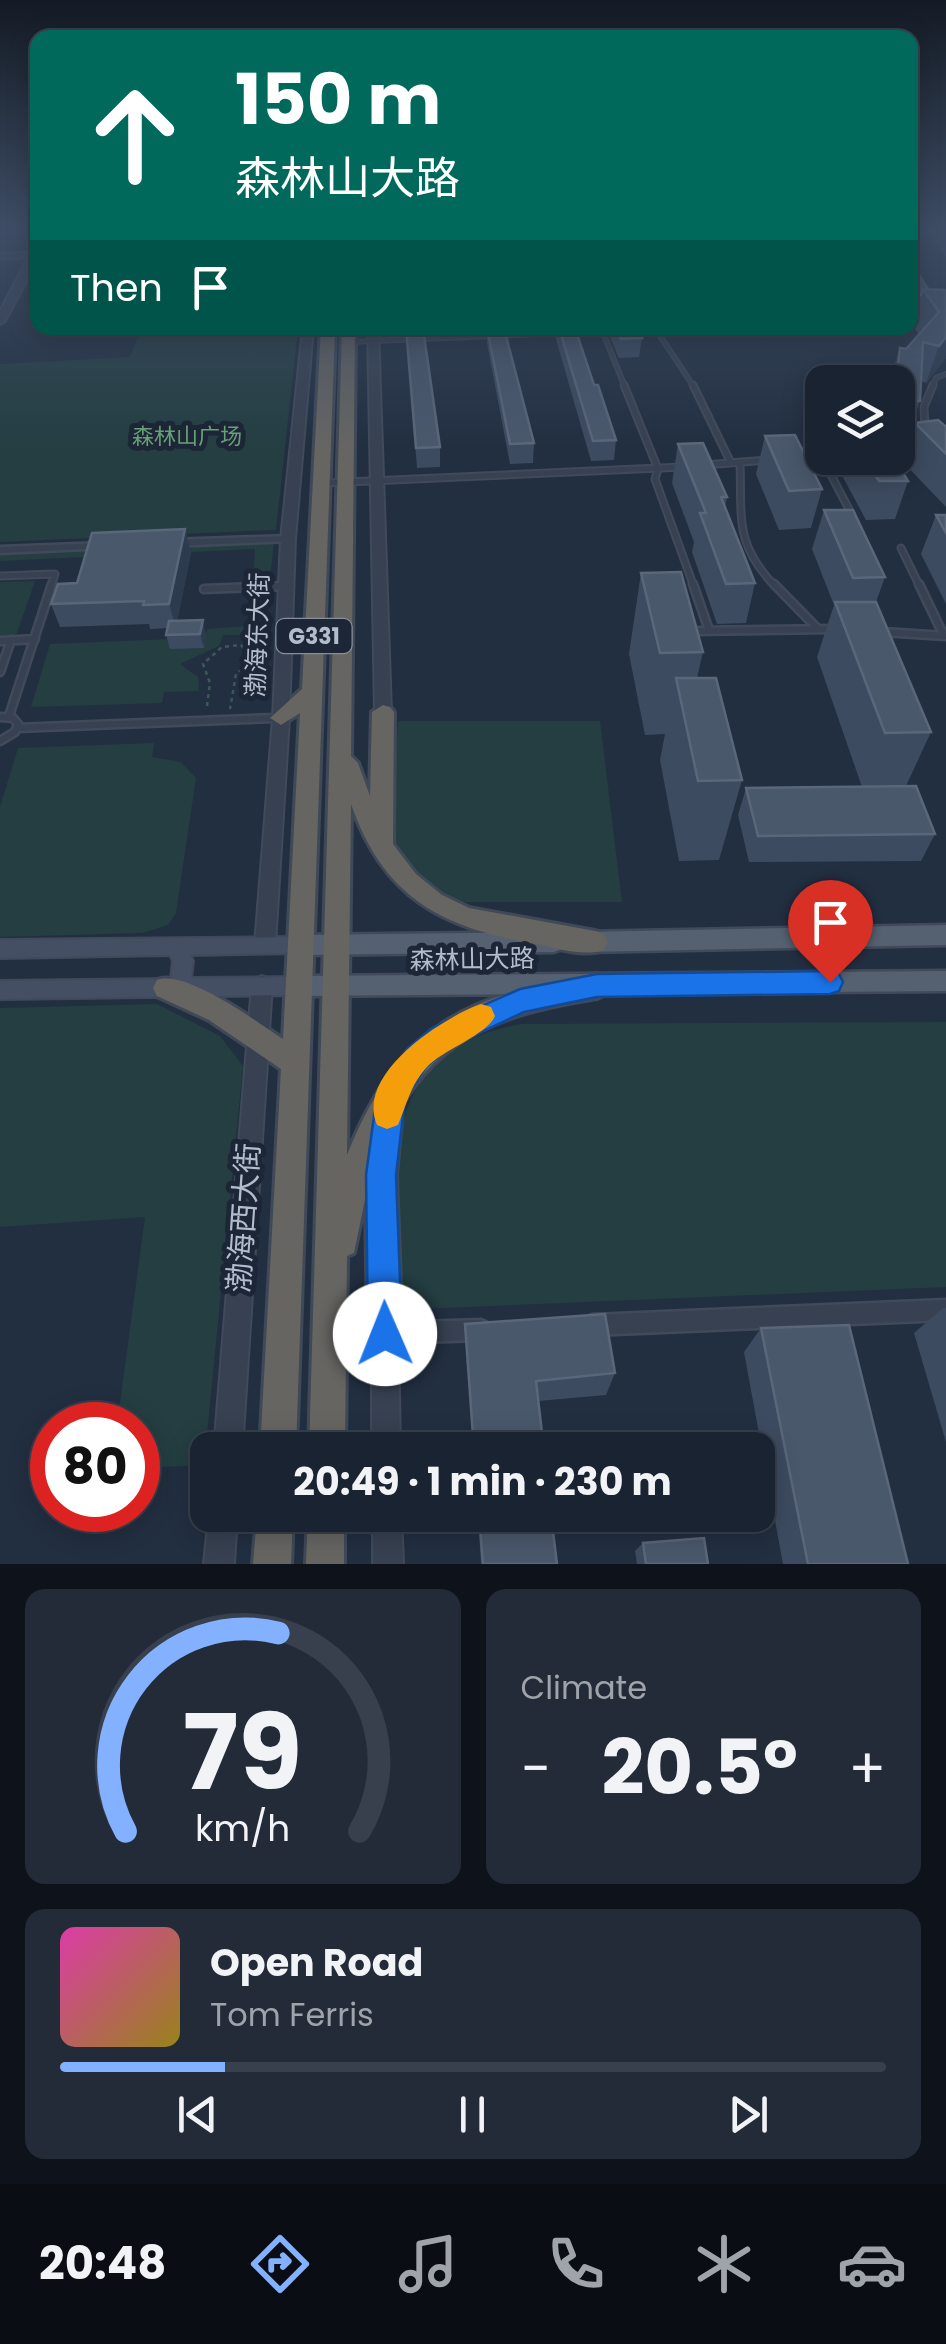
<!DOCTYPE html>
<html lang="en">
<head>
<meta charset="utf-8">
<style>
	:root { --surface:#1a2331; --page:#232b39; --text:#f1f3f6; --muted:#9fa4ab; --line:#38404d; --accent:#84b1ff }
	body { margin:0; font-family:Poppins,"Noto Sans SC",sans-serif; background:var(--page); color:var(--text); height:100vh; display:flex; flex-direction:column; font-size:38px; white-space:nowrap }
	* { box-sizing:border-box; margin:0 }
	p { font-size:32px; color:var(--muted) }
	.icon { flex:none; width:55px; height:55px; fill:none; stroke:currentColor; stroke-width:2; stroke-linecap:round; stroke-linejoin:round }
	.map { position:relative; height:1564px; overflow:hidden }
	.details { display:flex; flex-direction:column; gap:25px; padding:25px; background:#0e131b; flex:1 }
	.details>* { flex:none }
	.hud { position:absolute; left:30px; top:30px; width:888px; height:305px; border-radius:20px; box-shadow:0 5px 25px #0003,0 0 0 2px var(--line); background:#00695c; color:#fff; overflow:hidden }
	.tools { position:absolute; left:805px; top:365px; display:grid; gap:20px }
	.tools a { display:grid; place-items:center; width:110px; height:110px; border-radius:20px; background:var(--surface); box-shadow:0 5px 25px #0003,0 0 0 2px var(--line); font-size:50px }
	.speed { position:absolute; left:30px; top:1402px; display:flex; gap:20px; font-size:50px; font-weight:700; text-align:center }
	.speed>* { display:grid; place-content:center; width:130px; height:130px; border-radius:50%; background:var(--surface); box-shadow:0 5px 25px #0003,0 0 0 2px var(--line); line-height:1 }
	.speed .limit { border:15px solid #d22; background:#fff; color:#111 }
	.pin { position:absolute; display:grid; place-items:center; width:85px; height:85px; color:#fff; margin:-102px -42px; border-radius:50% 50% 50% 0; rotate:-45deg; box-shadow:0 0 10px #0007 }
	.pin .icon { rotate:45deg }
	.me { position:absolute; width:110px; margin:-55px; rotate:359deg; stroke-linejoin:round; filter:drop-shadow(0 0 8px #0008) }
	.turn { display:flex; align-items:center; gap:35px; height:210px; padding:0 40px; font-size:45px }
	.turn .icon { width:130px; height:130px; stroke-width:2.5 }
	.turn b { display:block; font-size:70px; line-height:85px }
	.then { display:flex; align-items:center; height:95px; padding:0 40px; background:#0003; gap:20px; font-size:38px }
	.big { font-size:75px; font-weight:700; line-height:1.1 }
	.details .card { flex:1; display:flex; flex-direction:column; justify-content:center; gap:15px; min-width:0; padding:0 35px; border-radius:20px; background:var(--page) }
	.details .dial { align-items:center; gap:0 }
	.dial svg { height:260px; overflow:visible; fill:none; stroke:var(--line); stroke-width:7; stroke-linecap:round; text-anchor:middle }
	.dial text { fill:var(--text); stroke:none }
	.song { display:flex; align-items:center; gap:30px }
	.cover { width:120px; height:120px; border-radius:15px; background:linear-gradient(135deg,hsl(320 70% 55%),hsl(50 70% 35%)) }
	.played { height:10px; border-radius:5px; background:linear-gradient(90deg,var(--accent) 20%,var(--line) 20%) }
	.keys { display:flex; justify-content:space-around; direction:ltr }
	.heat { display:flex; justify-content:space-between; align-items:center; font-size:55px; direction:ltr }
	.details .tiles { flex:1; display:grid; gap:25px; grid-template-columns:1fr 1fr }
	.card:last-child { grid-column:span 2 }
	.trip { position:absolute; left:190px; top:1432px; width:585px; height:100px; border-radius:20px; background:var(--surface); box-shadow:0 5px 25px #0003,0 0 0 2px var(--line); font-weight:700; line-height:100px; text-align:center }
	.menu { display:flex; height:160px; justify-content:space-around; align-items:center; background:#0a0e14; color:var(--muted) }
	.menu .icon { width:70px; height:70px }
	.menu .active { color:var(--accent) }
	.menu b { font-size:45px; color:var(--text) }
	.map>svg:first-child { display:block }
</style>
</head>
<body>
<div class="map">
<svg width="946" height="1564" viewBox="0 0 946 1564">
	<rect width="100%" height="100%" fill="#222f41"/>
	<path fill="#243e42" d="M141,328H298L276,530L0,542V364L130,357Z
		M274,542L270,580L253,581L255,549L0,561V555Z
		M35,581L16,636L0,637V582Z
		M269,594L263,682L238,693L242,672L256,662L243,635H223L219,646L180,664L198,677L199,691L164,692L162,703L31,707L50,644L172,639L203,648L207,629L247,626L251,595Z
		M398,721H600L622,902H464L421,883L390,845Z
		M154,743L152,757L181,762L196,778L176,913L168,925L142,933L0,937V807L18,748Z
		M157,1004L220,1036L243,1066L204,1465L138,1468V1425H117L145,1217L0,1227V1008Z
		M946,1022V1287L397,1310C395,1192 366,1050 522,1024Z"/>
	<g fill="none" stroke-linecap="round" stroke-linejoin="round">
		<g stroke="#404a5a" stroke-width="6">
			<path id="service-far2" d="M601,328L625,387
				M655,328L694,387
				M348,342L560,333
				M877,382L901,361
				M932,387L936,378L946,374"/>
		</g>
		<g stroke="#404a5a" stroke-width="9">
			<path id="service-far1" d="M624,385L658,469L655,479L694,587
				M693,385L731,463
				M925,429L924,407L933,385
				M898,446L915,444
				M820,454L852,515
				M799,456L822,454
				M740,462C742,519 734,544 776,587
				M704,465L767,460
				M325,483L682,467
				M901,548L920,587
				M0,576L55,574L51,587
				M264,587L285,586"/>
		</g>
		<g stroke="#404a5a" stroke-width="11">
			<path id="service" d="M693,584L709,630
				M774,584L817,628
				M919,584L944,636
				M204,589L285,586
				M693,631L835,629
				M882,632L946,636
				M0,641L35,639
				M0,672L11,640
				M9,716L52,584
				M0,717L13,718L18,724L15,732L0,741
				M17,728L275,718"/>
		</g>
		<g stroke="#404a5a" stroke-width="5">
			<path id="minor" d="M38,253V257H35L0,258V254Z
				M288,536L293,539L292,541L171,546L166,543L171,540Z
				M104,543L108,544V548L0,553V547Z
				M946,1300V1320L592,1335L585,1332L582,1325L585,1318L592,1315Z
				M481,1320L488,1323L491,1330L488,1337L481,1340L387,1343L380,1340L377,1333L380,1326L387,1323Z"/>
		</g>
		<g stroke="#404a5a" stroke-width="4">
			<path id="tertiary" d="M38,246V259L5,321L0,324V311L33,249Z
				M303,328H313L295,539L289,718L275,945L272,951L265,953L258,951L255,945L273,718L281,539Z
				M368,328H378L391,712L383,718L375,712Z
				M262,976L269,979L272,985L242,1450H214L252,985L255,979Z
				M385,1321L394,1325L398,1334L400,1450H372V1334L376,1325Z
				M209,1515H237L234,1564H204Z
				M373,1515H401L403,1564H373Z"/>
		</g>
		<g stroke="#404a5a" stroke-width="4">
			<path id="secondary" d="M301,937L308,939L311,945L308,951L301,953L190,955L193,961L191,978L299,977L306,980L309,986L306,992L299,995L0,999V981L171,979L173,961L170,955L0,958V940Z"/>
		</g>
		<g stroke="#404a5a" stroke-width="5">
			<path id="primary" d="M946,925V945L583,952L575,949L572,942L575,935L583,932Z
				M554,932L562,935L565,942L562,949L554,952L301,955L293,952L290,945L293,938L301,935Z
				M946,971V991L299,996L291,993L287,986L291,979L299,976Z"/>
		</g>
		<g stroke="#3f4958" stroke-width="6">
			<path id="trunk" d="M321,328H335L296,1450H260L281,1069L209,1020L157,996L153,988L157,980C186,969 257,1022 283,1039L300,713L281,725L270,718L302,689Z
				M342,328H355L351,756L358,763L370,796L372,712L383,705L390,707L394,712L393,844L416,874L442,895L469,908L595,931L604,934L608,942L604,950C585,957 556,948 535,944C441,927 384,898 351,804L347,1155C399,1026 465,995 597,974L606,978L610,986L606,994L597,998C511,1012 441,1031 397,1113L401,1122L396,1175L402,1334L397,1346L385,1351L373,1346L368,1334L366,1195L354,1253L347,1256L345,1450H309Z
				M257,1515H293L291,1564H253Z
				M308,1515H344V1564H306Z"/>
		</g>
		<path stroke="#3d575a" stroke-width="2.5" stroke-dasharray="4 4" stroke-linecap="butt" d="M207,706L210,683L203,664L222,647L241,645L252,659L236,674L230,709"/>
		<use href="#service-far2" stroke="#374151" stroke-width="4"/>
		<use href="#service-far1" stroke="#374151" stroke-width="5"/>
		<use href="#service" stroke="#374151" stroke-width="6"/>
		<use href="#minor" fill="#374151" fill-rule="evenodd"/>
		<use href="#tertiary" fill="#374151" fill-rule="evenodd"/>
		<use href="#secondary" fill="#444f64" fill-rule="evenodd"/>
		<use href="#primary" fill="#556071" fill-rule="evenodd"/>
		<use href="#trunk" fill="#666562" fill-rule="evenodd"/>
	</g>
	<path fill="#3d4b60" d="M925,228H946V257Z
		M910,261L928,289L946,290V358L926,383L921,381L920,401L907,439L898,438V382H890L900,348L906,349L919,335L912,324L915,313H910Z
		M406,328L440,447V467L417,468Z
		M481,328H504L534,443L533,463L510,464L487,343V331H481Z
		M551,328H575L594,385L616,440L614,460L591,461L556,339V328Z
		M606,328H637L642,338L639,357L619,358Z
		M915,423L946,427V507L902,461Z
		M765,436L822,489L811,528L779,530L756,474Z
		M678,444L727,497L725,507L755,583L746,623L717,624L692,552L694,542L672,483Z
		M841,458H894L908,481L895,519L866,520L838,468Z
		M824,510L885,577L876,602L931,732L906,786L935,834L921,861L749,862L738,815L746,788L862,787L817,657L834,605L812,549Z
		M936,515H946V604L921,554Z
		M185,529L191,553L177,621L206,634L204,648L170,649L166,635L167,628L150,629L149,624L60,627L51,604L77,583Z
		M641,573L703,652L697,678L742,780L719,860L679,861L660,760L665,734L645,735L629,654Z
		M943,1308H946V1442L914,1333Z
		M465,1324L615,1373L606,1395L538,1401L544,1450H473Z
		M761,1328L908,1564H783L744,1352Z
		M478,1515H551L557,1564H481Z
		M643,1543L708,1564H637L635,1551Z"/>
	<path fill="#2d3b4f" d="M946,337V358L926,383L939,346Z
		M185,529L191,553L176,628L169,604Z
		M203,620L206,634L204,648L200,634Z"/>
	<path fill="#4a586c" stroke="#5a677a" stroke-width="2.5" d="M910,261L928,289H923L921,295H913L910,291Z
		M923,289L946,290V337L939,346L923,342L920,401L898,400V382H896L900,348L906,349L939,312Z
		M406,328H423L440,447L416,448Z
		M487,328H504L534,443L510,444Z
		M559,328H575L594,385H598L616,440L593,441Z
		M616,328H637L642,338L621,339Z
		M938,420L946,427V454L915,423Z
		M795,435L822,489L789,491L765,436Z
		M703,443L727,497H721L755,583L726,584L700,513H706L678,444Z
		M865,458H894L908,481H879Z
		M824,510H853L885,577L853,578Z
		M936,515H946V533Z
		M185,529L169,604L143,605L144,601L51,604L58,584L77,583L92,533Z
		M681,572L703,652L660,653L641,573Z
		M835,602H876L931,732L885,733Z
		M203,620L200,634L166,635L169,621Z
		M676,678H716L742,780L698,781Z
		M916,786L935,834L758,836L746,788Z
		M605,1314L615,1373L536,1381L544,1450H474L465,1324Z
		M849,1325L908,1564H808L761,1328Z
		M479,1515H551L557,1564H483Z
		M704,1538L708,1564H646L643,1543Z"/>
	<linearGradient id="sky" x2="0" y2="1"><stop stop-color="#131a24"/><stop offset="0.51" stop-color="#3e4d65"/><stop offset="1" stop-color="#3e4d65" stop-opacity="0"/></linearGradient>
	<rect width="946" height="447" fill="url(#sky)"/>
	<path fill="#1a73e8" stroke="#114b97" stroke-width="2.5" d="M830,971L839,974L843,982L839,991L830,994L597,997L524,1012L451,1046L426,1067L405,1098L396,1175L402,1334L397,1345L385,1350L373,1345L368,1334L366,1175L377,1094L407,1049L432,1028L520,989L597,974Z"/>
	<path fill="#f59e0b" d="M481,1004L491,1007L495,1016C486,1036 443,1049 426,1068C410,1086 407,1104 398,1125L387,1129L377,1125C355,1074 442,1018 481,1004Z"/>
	<g text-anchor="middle" stroke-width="10" stroke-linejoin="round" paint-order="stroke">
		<g font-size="22" fill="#689f76" stroke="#1c2636">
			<text x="187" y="444">森林山广场</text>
		</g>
		<rect fill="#1c2636" stroke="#868f9e" stroke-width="2.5" x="276.5" y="619" width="75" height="34" rx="8"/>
		<g font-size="22" font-weight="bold" fill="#b3bccb">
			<text x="314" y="644">G331</text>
		</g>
		<g font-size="25" fill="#b3bccb" stroke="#1c2636">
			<text transform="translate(257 635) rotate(-88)" y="9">渤海东大街</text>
			<text transform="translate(472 959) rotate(-1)" y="9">森林山大路</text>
		</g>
		<g font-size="30" fill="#b3bccb" stroke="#1c2636">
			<text transform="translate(244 1218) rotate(-86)" y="10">渤海西大街</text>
		</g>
	</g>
</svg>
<div class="tools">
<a><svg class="icon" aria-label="layers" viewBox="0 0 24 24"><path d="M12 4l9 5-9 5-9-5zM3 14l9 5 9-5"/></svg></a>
</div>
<div class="speed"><div class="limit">80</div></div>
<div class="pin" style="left:830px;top:982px;background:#d93025"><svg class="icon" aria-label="arrive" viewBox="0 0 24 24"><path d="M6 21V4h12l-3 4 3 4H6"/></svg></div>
<svg class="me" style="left:385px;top:1334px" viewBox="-20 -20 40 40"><circle r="19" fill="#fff"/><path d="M0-13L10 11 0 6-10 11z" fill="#1a73e8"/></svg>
<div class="trip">20:49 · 1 min · 230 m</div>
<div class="hud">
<div class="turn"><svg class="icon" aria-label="ahead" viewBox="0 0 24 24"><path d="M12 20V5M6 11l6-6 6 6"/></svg><div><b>150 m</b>森林山大路</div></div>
<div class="then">Then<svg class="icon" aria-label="arrive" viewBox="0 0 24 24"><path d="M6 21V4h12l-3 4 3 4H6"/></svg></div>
</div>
</div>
<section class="details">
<div class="tiles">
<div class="card dial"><svg viewBox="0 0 100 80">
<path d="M14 69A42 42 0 1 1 86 69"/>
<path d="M14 69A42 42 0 0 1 61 8" stroke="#84b1ff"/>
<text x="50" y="56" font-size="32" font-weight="700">79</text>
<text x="50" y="72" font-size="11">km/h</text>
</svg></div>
<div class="card"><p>Climate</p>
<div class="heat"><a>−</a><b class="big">20.5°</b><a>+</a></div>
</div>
<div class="card">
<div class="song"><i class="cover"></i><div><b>Open Road</b><p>Tom Ferris</p></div></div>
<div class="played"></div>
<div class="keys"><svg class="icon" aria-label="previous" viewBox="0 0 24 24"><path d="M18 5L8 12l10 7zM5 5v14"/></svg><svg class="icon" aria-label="pause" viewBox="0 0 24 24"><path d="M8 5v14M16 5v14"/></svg><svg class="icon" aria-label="next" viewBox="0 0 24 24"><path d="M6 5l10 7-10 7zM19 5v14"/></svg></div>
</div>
</div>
</section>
<nav class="menu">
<b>20:48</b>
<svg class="icon active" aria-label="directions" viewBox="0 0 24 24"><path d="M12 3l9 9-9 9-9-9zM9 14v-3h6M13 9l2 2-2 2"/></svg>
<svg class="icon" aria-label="music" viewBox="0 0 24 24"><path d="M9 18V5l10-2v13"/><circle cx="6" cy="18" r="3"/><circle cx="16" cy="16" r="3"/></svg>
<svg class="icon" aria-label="phone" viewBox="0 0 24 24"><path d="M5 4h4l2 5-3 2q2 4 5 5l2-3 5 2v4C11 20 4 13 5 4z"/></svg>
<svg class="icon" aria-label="climate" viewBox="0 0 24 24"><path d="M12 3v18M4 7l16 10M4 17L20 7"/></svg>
<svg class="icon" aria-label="car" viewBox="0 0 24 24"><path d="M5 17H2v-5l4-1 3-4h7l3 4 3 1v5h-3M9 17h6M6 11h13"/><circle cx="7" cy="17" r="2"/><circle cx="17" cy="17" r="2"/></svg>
</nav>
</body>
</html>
